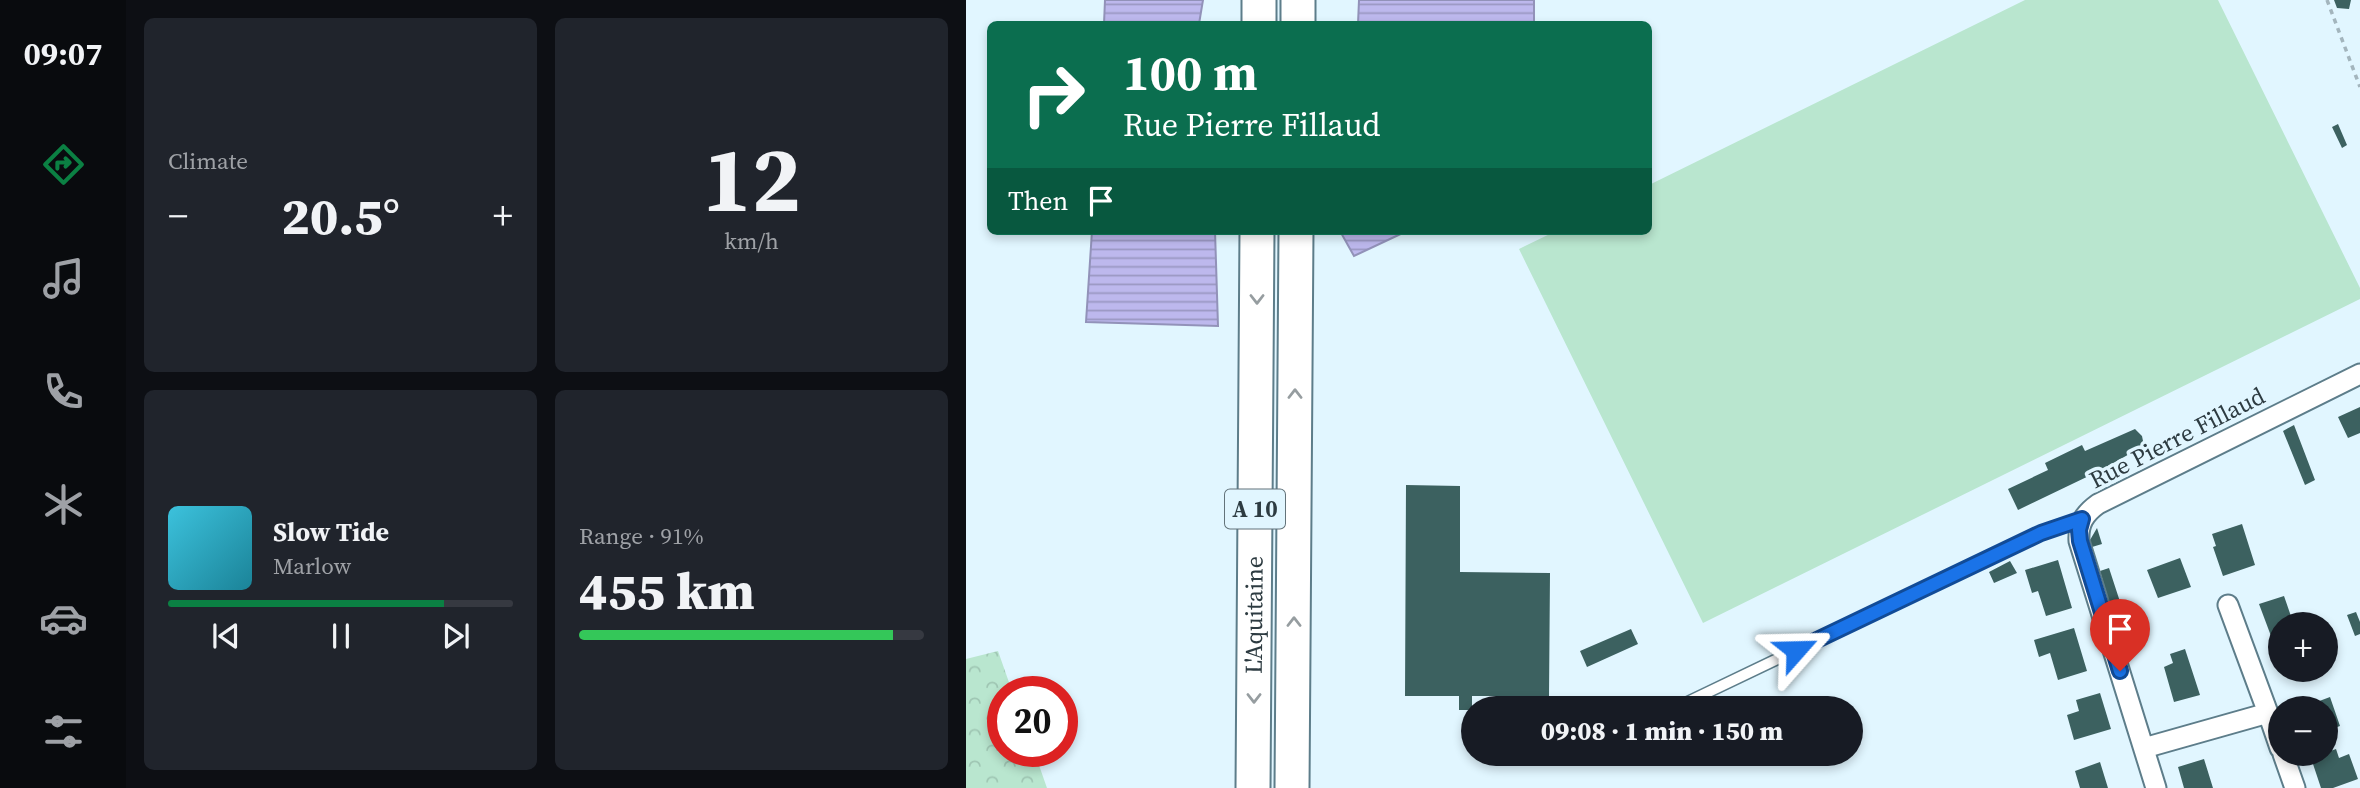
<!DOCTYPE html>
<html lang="en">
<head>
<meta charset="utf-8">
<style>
	:root { --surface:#171b24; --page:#20242c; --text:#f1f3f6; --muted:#9ea1a6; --line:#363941; --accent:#0b8043 }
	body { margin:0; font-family:"Source Serif 4",serif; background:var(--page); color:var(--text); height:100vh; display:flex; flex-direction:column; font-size:26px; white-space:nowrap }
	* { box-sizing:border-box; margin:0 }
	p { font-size:23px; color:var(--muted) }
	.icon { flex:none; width:38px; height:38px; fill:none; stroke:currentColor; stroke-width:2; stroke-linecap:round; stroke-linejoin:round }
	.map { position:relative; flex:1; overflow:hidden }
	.drawer { display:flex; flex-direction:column; gap:18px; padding:18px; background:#0d0f14; width:840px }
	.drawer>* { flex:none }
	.banner { position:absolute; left:21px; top:21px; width:665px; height:214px; border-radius:10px; box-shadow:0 4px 10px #0003; background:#0b6e4f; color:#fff; overflow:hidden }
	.fabs { position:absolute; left:1302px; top:612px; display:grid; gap:14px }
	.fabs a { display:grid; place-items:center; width:70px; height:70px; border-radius:50%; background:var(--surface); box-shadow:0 4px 10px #0003; font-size:35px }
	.speed { position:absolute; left:21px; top:676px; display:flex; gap:14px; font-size:35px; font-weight:700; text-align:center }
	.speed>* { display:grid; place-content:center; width:91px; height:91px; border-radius:50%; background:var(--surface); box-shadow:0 4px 10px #0003; line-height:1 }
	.speed .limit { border:10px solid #d22; background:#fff; color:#111 }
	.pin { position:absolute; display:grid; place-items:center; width:60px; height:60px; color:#fff; margin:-72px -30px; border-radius:50% 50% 50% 0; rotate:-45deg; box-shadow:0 0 7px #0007 }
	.pin .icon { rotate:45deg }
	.me { position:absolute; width:77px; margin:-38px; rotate:65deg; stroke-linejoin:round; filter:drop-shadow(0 0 5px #0008) }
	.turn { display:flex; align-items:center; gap:24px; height:147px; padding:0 21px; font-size:32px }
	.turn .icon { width:91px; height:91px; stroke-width:2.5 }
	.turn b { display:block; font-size:49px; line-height:60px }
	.then { display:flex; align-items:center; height:66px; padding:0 21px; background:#0003; gap:14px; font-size:26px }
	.big { font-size:52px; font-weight:800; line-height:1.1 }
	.drawer .card { flex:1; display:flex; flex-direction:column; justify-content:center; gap:10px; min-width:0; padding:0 24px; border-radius:10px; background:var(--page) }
	.drawer .dial { align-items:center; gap:0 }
	.dial b { font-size:91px; line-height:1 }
	.song { display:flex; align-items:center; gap:21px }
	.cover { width:84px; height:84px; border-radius:10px; background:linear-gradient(135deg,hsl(190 70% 55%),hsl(190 70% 35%)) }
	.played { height:7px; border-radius:4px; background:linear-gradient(90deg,var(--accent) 80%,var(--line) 80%) }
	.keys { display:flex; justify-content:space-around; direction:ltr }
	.heat { display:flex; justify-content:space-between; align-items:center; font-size:38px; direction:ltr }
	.charge { height:10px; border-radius:5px; background:linear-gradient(90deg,#34c759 91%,var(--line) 0) }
	.drawer .tiles { flex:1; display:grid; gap:18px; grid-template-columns:repeat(2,1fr) }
	.trip { position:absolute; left:495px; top:696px; width:402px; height:70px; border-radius:35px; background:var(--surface); box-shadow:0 4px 10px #0003; font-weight:800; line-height:70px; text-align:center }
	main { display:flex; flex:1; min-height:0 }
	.tab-bar { display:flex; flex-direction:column; width:126px; justify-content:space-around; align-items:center; background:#090b0e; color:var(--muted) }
	.tab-bar .icon { width:49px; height:49px }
	.tab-bar .on { color:var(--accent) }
	.tab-bar b { font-size:32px; color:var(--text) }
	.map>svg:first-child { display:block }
</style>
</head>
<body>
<main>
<nav class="tab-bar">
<b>09:07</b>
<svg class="icon on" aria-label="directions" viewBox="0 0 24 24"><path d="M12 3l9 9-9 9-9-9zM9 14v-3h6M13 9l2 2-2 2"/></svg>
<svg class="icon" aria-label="music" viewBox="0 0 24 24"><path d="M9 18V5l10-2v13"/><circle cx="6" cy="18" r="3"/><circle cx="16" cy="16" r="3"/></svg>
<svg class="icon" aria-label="phone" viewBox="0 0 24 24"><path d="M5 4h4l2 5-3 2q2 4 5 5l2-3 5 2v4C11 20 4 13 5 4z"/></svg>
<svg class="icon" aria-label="climate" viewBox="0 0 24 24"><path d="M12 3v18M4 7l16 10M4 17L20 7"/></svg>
<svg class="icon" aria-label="car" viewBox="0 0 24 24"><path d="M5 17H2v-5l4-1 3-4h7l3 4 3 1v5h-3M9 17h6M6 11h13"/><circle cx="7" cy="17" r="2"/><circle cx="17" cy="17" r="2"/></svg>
<svg class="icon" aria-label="filters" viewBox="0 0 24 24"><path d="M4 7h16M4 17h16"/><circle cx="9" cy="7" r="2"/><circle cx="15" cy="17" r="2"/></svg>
</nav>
<section class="drawer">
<div class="tiles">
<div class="card"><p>Climate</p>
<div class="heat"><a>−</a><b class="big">20.5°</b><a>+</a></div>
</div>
<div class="card dial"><b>12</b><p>km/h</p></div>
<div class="card">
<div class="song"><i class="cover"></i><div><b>Slow Tide</b><p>Marlow</p></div></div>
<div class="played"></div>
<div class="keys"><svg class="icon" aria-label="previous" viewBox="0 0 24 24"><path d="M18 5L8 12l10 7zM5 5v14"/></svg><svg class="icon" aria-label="pause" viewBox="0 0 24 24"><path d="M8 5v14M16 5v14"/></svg><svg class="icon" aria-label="next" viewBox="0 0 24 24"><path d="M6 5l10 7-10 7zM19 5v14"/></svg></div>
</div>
<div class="card"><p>Range · 91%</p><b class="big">455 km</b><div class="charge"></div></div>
</div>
</section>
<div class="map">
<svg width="1394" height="788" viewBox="0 0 1394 788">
	<defs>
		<pattern id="forest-crowns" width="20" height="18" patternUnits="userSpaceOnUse" patternTransform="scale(1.75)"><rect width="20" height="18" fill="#b9e6cf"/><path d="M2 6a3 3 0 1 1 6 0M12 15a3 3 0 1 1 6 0" fill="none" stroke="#9fc6b3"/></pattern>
		<pattern id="water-rules" width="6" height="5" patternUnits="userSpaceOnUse" patternTransform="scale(1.75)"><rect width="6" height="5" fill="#bdb8ed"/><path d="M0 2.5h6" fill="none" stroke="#9a97c2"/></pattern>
	</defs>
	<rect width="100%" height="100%" fill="#e1f6ff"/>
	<path fill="url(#forest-crowns)" d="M32,651L46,691H37V751H68L81,788H0V659Z"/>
	<path fill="#b9e6cf" d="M1059,0H1252L1394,288V299L737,623L553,249L590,231H682L683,185Z"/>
	<path fill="url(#water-rules)" stroke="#9292b9" stroke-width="2" d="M139,0H237L233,24H138Z
		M393,0H568V24H392Z
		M126,231H249L252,326L120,322Z
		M374,231H441L388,256Z"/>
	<path fill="#3c6160" d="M1368,0H1385L1383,9L1371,8Z
		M1372,124L1381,145L1376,148L1366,127Z
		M1394,407V433L1382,438L1372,417Z
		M1328,425L1349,480L1339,485L1317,431Z
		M1169,429L1176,436L1178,446L1129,473L1052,510L1042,489L1082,470L1079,463L1116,445L1119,451Z
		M440,485L494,486V572L584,573L583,696H506V710H493V696H439Z
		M1276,524L1289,565L1257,576L1247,547L1250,546L1246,534Z
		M1131,528L1136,544L1126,547L1124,540Z
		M1214,558L1225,587L1192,598L1181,570Z
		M1092,560L1106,608L1080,616L1072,591L1066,593L1059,570Z
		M1044,561L1051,573L1028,583L1023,572Z
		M1143,568L1158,614L1148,618L1134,571Z
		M1318,596L1328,625H1314V633L1305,636L1293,604Z
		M1390,612L1394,622V634L1389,636L1381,615Z
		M1108,628L1121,671L1092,680L1084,653L1073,657L1068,640Z
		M665,629L672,644L621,667L614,651Z
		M1219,649L1234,695L1208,702L1198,667L1207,663L1204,654Z
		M1134,693L1145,729L1108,740L1101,715L1113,711L1110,700Z
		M1364,697L1374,726L1360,731V709H1332Z
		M1370,749L1373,758L1383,754L1392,779L1367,788H1355L1345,758Z
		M1238,759L1247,788H1218L1212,767Z
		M1134,762L1142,788H1114L1109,771Z"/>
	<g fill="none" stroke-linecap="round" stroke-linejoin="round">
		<g stroke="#5d7d8a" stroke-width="13">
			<path id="lane" d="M707,709L1075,533L1116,519"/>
		</g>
		<g stroke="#5d7d8a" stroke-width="23">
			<path id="street" d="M1262,605L1302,713
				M1178,748L1302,713L1314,748
				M1317,754L1329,788
				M1190,788L1113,541C1112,524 1118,514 1132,504L1394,374"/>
		</g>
		<g stroke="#5d7d8a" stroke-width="37">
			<g id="highway">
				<path d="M293,24V0"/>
				<path d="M332,24V0"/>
				<path id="s1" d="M287,788L291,231"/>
				<path d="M326,788L330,231"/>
			</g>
		</g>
		<path stroke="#a3b5bd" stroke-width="3.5" stroke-dasharray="5 5" stroke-linecap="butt" d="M1361,0L1394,87"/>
		<use href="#lane" stroke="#fff" stroke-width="10"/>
		<use href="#street" stroke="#fff" stroke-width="19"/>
		<use href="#highway" stroke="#fff" stroke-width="33"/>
	</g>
	<defs><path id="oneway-chevron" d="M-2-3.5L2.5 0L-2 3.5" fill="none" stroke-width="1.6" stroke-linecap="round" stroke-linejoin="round" transform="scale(1.75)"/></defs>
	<g stroke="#969da0">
		<use href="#oneway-chevron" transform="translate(291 299) rotate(90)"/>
		<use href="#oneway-chevron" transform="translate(329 394) rotate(-90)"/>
		<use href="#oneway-chevron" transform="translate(328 622) rotate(-90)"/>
		<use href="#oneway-chevron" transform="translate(288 698) rotate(90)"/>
	</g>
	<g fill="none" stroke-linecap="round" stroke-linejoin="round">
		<g stroke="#114b97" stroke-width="18">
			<path id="route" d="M830,650L1075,533L1116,519L1113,530L1114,541L1154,671"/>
		</g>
		<use href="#route" stroke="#1a73e8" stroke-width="12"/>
	</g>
	<g text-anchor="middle" stroke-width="7" stroke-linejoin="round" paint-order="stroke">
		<rect fill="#e1f6ff" stroke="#63737a" stroke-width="2" x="259" y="489.5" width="60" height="39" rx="5"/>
		<g font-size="23" font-weight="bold" fill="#2d3b41">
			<text x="289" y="517">A 10</text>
		</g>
		<g font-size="24" fill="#2d3b41" stroke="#e1f6ff">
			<text transform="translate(1211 438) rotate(-27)" y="8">Rue Pierre Fillaud</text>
			<text dy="8" stroke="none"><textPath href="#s1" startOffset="173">L'Aquitaine</textPath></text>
		</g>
	</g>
</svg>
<div class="fabs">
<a>+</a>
<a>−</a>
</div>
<div class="speed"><div class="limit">20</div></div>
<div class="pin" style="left:1154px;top:671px;background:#d93025"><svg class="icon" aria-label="arrive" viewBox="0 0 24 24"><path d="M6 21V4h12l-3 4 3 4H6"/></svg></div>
<svg class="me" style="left:830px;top:650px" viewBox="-20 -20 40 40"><path d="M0-17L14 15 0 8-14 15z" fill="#1a73e8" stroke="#fff" stroke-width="4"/></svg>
<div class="trip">09:08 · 1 min · 150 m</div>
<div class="banner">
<div class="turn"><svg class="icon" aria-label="right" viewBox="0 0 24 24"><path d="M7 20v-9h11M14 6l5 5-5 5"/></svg><div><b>100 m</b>Rue Pierre Fillaud</div></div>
<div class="then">Then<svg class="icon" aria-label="arrive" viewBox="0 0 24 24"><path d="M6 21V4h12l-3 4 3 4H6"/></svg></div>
</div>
</div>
</main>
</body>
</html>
